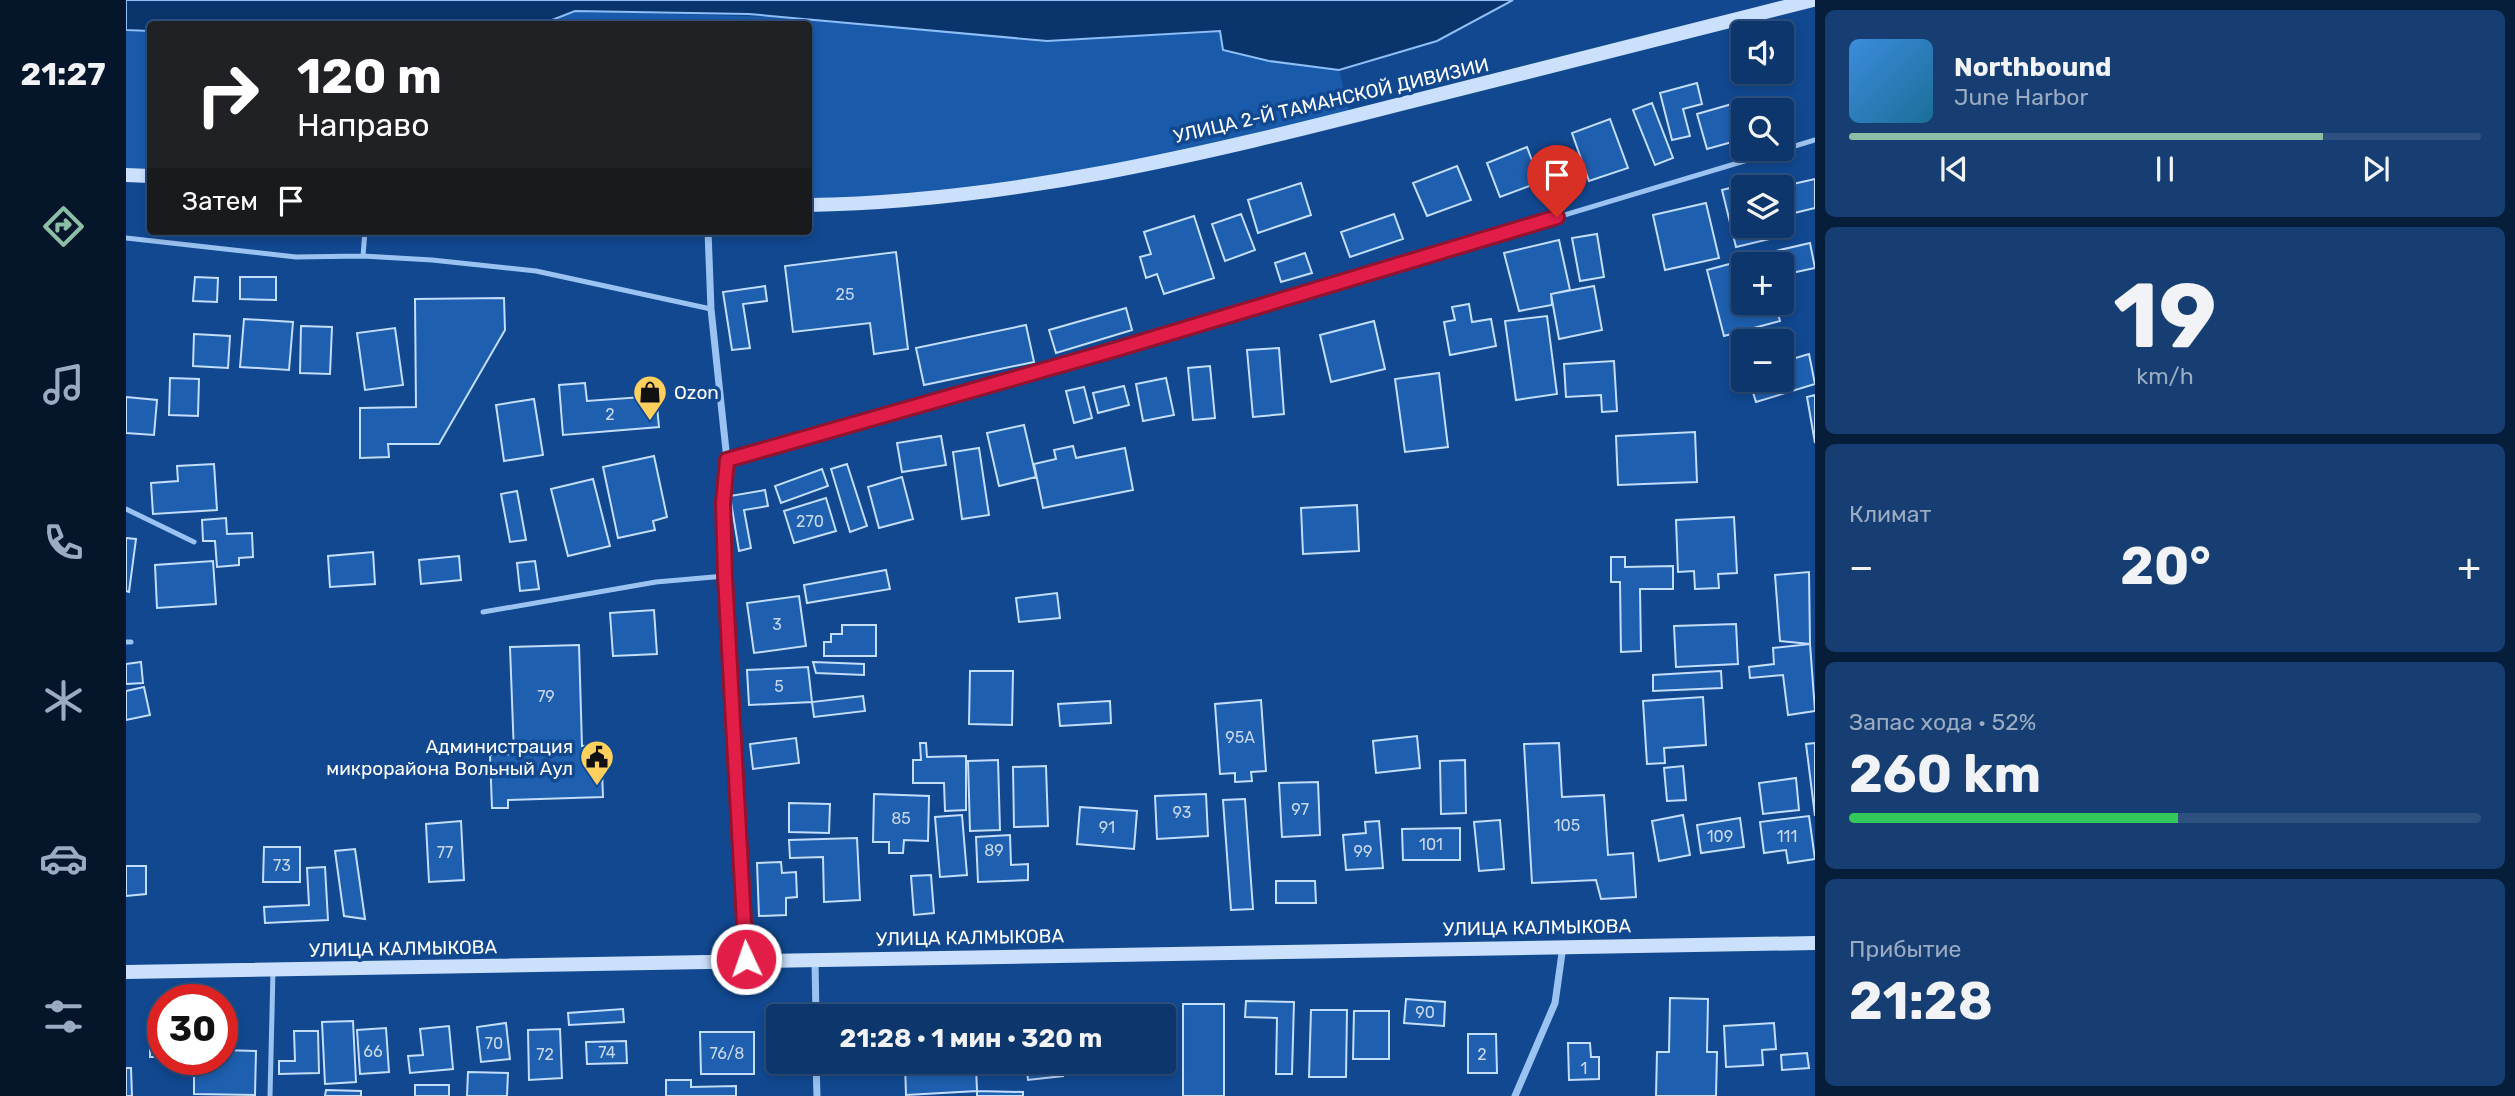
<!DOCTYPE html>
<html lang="ru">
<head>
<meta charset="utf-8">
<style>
	:root { --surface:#0d366c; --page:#163e72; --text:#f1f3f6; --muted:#9aabc2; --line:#2d507f; --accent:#8abfa5 }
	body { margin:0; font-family:Rubik,sans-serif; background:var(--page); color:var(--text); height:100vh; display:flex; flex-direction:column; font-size:26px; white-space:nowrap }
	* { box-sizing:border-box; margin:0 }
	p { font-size:23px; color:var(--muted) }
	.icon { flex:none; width:38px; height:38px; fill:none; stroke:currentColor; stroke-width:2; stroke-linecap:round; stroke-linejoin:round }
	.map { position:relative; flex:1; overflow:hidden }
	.panel { display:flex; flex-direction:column; gap:10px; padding:10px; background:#071e3b; width:700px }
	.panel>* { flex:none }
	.banner { position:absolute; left:21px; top:21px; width:665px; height:214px; border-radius:7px; box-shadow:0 4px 10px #0003,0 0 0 2px var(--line); background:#202124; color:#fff; overflow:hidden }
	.fabs { position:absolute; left:1605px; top:21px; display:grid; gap:14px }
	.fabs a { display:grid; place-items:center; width:63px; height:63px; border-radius:7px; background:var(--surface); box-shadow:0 4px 10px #0003,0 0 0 2px var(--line); font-size:35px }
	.speed { position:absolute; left:21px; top:984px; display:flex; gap:14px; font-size:35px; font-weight:700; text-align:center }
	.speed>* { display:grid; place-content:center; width:91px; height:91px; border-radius:50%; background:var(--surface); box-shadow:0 4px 10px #0003,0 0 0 2px var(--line); line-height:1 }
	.speed .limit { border:10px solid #d22; background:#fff; color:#111 }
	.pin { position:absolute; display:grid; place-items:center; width:60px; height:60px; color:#fff; margin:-72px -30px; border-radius:50% 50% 50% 0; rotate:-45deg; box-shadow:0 0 7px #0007 }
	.pin .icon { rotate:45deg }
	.me { position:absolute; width:77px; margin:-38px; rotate:357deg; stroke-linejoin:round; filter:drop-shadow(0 0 5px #0008) }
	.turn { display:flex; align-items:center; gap:24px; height:147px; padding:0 35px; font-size:32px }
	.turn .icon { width:91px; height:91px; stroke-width:2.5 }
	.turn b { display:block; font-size:49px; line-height:60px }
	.then { display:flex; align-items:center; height:66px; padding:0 35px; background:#0003; gap:14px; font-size:26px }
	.big { font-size:52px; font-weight:700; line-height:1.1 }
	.panel .tile { flex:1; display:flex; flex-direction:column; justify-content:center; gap:10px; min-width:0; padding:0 24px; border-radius:10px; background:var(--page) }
	.panel .dial { align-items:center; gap:0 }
	.dial b { font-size:91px; line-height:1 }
	.song { display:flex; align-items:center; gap:21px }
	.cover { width:84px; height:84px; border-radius:10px; background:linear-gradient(135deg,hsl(210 70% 55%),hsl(200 70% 35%)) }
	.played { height:7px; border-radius:4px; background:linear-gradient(90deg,var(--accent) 75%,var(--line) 75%) }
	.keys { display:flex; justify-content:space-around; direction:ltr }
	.heat { display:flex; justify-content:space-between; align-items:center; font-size:38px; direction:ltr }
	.charge { height:10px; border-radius:5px; background:linear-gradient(90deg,#34c759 52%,var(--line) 0) }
	.trip { position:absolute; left:640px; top:1004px; width:410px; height:70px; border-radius:7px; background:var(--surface); box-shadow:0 4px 10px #0003,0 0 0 2px var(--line); font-weight:700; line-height:70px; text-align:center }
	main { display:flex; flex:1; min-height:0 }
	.dock { display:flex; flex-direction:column; width:126px; justify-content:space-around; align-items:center; background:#05162b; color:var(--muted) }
	.dock .icon { width:49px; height:49px }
	.dock .active { color:var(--accent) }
	.dock b { font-size:32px; color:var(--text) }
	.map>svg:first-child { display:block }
</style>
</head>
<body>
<main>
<nav class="dock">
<b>21:27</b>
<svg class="icon active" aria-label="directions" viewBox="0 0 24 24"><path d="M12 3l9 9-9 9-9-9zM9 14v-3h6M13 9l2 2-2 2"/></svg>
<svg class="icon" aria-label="music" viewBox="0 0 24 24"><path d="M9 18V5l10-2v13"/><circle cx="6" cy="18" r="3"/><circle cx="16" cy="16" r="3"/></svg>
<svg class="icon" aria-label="phone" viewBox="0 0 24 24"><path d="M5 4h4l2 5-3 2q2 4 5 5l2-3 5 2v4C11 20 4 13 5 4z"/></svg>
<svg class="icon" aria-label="climate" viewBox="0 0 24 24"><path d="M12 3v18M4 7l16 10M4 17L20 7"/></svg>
<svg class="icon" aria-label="car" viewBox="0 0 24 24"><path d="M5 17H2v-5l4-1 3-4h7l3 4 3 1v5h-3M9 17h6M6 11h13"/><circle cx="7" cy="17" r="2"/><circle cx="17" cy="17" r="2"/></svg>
<svg class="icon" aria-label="filters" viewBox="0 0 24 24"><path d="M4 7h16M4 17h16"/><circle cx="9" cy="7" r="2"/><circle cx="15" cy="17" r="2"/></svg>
</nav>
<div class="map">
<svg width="1689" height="1096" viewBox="0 0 1689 1096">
	<rect width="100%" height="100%" fill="#114890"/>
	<path fill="#195aaa" d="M449,11L1094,31L1144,61L1213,70L1225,117L884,188L683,205L682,24H416Z
		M0,30L24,31V176L0,175Z"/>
	<path fill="#0a346c" stroke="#8dbef6" stroke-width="2" d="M0,0H1387L1311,41L1213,70L1143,61L1097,50L1094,31L921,41L623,14L449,11L416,24H24V31L0,30Z"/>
	<path fill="#1e5faf" stroke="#c3ddfd" stroke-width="2" d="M1571,83L1576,104L1557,109L1564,136L1546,140L1534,93Z
		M1627,98L1631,110H1617V139L1581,149L1571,114Z
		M1526,103L1547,158L1529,165L1507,110Z
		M1484,119L1502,168L1463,181L1446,133Z
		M1401,147L1414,182L1374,197L1361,163Z
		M1453,164L1458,178L1426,190L1420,176Z
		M1331,166L1345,200L1301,216L1287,183Z
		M1643,178L1645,187H1617V226H1654L1656,236L1610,247L1596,190Z
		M1689,179V208L1664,214L1658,186Z
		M1175,183L1185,215L1132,233L1122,200Z
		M1580,203L1593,258L1539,270L1527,215Z
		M1115,214L1129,250L1099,261L1086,224Z
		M1268,214L1277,239L1224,257L1215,232Z
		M1068,216L1088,278L1038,294L1031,274L1020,278L1014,257L1025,254L1018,232Z
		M1471,234L1478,277L1454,281L1446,238Z
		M1433,240L1444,290L1425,294L1426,305L1393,311L1378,253Z
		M1684,243L1689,268L1656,275V264H1647L1645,252Z
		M770,252L782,349L748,354L744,323L667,332L659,266Z
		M1179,253L1186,273L1155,282L1149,263Z
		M1637,255L1639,264H1617V303H1649L1654,321L1598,336L1581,270Z
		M69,277L92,278L91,302L67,301Z
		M114,277H150V300L114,299Z
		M639,286L641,301L617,304L624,348L606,350L597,292Z
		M1468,286L1476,330L1433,339L1425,294Z
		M378,298L379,330L313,444H262L263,457L234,458V408L290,407L289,299Z
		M1343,304L1346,322L1365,319L1370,346L1324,355L1318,322L1329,320L1326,307Z
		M1000,308L1006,330L930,353L923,330Z
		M1421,316L1431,394L1390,400L1379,321Z
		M118,319L167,322L163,370L114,367Z
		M1248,321L1259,369L1205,382L1194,335Z
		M900,325L908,362L798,385L790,348Z
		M175,326L206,327L204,374L174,373Z
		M269,328L277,385L239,390L231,333Z
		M68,334L104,336L102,368L67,366Z
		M1153,348L1158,414L1127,417L1121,350Z
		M1683,354L1689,384L1630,402L1623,380H1656V362Z
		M1488,361L1491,411L1476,412L1475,395L1440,397L1438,364Z
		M1084,366L1089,418L1067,420L1062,368Z
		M1313,373L1322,447L1279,452L1269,379Z
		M44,378L73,379L72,416L43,415Z
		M1040,378L1048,415L1017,421L1010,384Z
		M459,383L461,401L530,396L533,427L437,435L433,385Z
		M998,386L1003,405L972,413L967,393Z
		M958,387L966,418L948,423L940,391Z
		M1689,395V443L1681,397Z
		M0,397L31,400L28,435L0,433Z
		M408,399L417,455L378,461L370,405Z
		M898,425L910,477L873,486L861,433Z
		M1569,432L1571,482L1492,485L1490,436Z
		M815,436L820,465L776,472L771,443Z
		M947,446L950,458L999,448L1007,490L917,508L908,464L930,459L928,450Z
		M853,448L863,515L836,519L827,452Z
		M528,456L541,517L527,521L529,530L492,538L477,467Z
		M88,464L91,510L27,514L25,483L52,481L51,466Z
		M721,464L741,526L724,532L705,469Z
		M696,469L702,486L655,503L649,486Z
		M776,477L787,519L753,528L742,487Z
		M467,479L484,546L442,556L425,489Z
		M639,490L642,506L618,510L625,548L613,551L604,496Z
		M391,491L400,540L384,542L375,494Z
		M700,498L710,531L668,543L658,511Z
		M1231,505L1233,551L1177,554L1175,508Z
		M1608,517L1611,573L1592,574L1593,588L1569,589L1568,571L1552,572L1550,520Z
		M100,518L101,534L126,533L127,557L113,558V565L91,567L89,541H77L76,520Z
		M0,538L10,539L3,592L0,591Z
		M247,552L249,584L204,587L202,556Z
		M333,556L335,580L295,584L293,560Z
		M1485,557H1499V567L1547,566V589H1514L1515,651L1495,652L1494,582H1485Z
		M87,561L90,604L31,608L29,565Z
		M409,561L413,589L394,591L391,563Z
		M760,570L764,589L681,603L678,585Z
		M1683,572L1684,644L1654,641L1649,575Z
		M931,593L934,618L893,622L890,598Z
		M673,596L680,646L628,653L621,603Z
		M528,610L531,654L487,656L484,613Z
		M1610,624L1612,664L1550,667L1548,626Z
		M716,625H750V656H698V642H705V634H716Z
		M1684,644L1689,711L1662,715L1657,675L1624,678L1623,667L1648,664L1647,648Z
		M453,645L456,746L475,745L477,797L382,800V808H366L364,755L388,754L384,647Z
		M15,662L17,683L0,684V664Z
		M687,662L738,664V675L690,673Z
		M682,667L686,702L623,705L621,670Z
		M844,671H887L886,725L843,724Z
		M1595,671L1596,688L1527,691V675Z
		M18,687L24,715L0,720V691Z
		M737,696L739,711L688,717L686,702Z
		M1577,697L1580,745L1538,748L1539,763L1521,764L1517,701Z
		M1135,700L1140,771L1125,772L1126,781L1109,782V773L1094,774L1089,704Z
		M984,701L985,723L934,726L932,704Z
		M1291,736L1294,768L1250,773L1247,741Z
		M670,738L673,763L627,769L624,744Z
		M794,743H800L801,757L840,756V810L819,811L818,783H787V760H795Z
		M1433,743L1436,797L1478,795L1482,855L1507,853L1510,897L1475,899L1470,880L1406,883L1398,744Z
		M1689,743V816L1680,744Z
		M872,760L874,830L844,831L842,761Z
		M1339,760L1340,813L1315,814L1314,761Z
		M920,766L922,826L888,827L887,767Z
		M1557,766L1560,800L1541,801L1538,768Z
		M1670,778L1673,810L1637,814L1633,783Z
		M1192,782L1194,835L1156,837L1153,783Z
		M748,794L803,796L802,841L778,840L777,853H763V842H747Z
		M1080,794L1082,836L1031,839L1029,796Z
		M1119,799L1127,909L1105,910L1097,800Z
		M663,803L704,804L703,833L663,832Z
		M954,807L1011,811L1008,849L951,844Z
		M836,815L841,875L814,877L809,817Z
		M1557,815L1564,855L1533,861L1526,821Z
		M1683,816L1689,859L1662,863L1660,850L1638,853L1634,822Z
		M1614,818L1618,847L1575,853L1571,825Z
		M1374,820L1378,869L1353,871L1348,822Z
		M335,821L338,880L303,882L300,824Z
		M1253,821L1257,868L1220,870L1217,835L1240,833L1239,822Z
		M1334,828V860H1277L1276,829Z
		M884,835L885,865L902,864V880L852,882L850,837Z
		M731,838L734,900L698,902L697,857L664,858L663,840Z
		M138,847H174V882H137Z
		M229,849L239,919L218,916L209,851Z
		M655,862L656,873L670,872L671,897L660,898V915L633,916L631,863Z
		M0,866H20V894L0,896Z
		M199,867L202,920L139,923L138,907L183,905L181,868Z
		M805,875L808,913L788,915L785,876Z
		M1150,881H1189L1190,903H1150Z
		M1544,998L1582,999L1581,1052H1591L1590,1096H1530L1531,1052H1543Z
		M1280,999L1319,1002L1318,1026L1278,1023Z
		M1120,1001L1168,1002L1166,1074H1150L1151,1018L1119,1017Z
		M1057,1004H1098V1096H1057Z
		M776,1007L777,1017H720V1010Z
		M497,1009L498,1022L443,1025L442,1013Z
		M1185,1010H1221L1220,1077H1183Z
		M1228,1011H1263V1059H1227Z
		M1046,1014L1049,1062L1005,1065V1062H1038V1017L1002,1016Z
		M227,1021L230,1082L199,1084L196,1022Z
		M380,1023L384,1059L355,1062L351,1027Z
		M1648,1023L1650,1049L1636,1050L1637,1065L1600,1067L1598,1026Z
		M323,1026L327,1069L284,1073L282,1056L297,1055L294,1029Z
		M24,1028H37V1057H24Z
		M260,1028L263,1072L234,1074L231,1030Z
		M434,1029L436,1078L403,1080L402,1030Z
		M168,1031H192L193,1073L153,1074V1061H169Z
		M574,1032H628V1074H575Z
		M1342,1034H1370L1371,1073H1342Z
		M500,1041L501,1063L461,1064L460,1042Z
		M1442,1043H1464L1465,1057H1473V1079L1443,1080Z
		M96,1050L130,1051L129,1095L68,1094V1068H88V1059H96Z
		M1681,1053L1683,1068L1656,1070L1655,1055Z
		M779,1062H820V1068L850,1066L851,1091L780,1095Z
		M900,1062H936L937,1076L902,1080Z
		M950,1062H988L989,1070L951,1073Z
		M0,1068H5L6,1096H0Z
		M342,1072L382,1073L381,1096H341Z
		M540,1080H565V1087L610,1086V1096H540Z
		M289,1085H323V1096H289Z
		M200,1090L235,1091V1096H199Z
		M851,1091L897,1092V1096H851Z"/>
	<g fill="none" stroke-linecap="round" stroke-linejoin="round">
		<path stroke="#9bc3f2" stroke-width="5" d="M0,238L170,257L237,256L306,260L410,271L585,309
			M237,256L239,231
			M601,460L991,349L1689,140
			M0,509L68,542
			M357,612L530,582L599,576
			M0,642H5
			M144,1096L147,971"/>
		<path stroke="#9bc3f2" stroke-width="7" d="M582,231L585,309L601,460L597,503L599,576L620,959
			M689,960L690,1017
			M690,1062L691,1096
			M1389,1096L1429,1003L1437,946"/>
		<path stroke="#cae0fc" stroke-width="14" d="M0,175L24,176
			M682,205C882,202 1079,154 1271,105C1410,70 1549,35 1687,0
			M0,972L1689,943"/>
	</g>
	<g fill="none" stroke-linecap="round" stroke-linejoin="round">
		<g stroke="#92132f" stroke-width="18">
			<path id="route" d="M620,959L599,576L597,503L601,460L991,349L1431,217"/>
		</g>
		<use href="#route" stroke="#e11d48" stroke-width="12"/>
	</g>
	<defs>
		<g id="shop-pin" transform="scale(1.75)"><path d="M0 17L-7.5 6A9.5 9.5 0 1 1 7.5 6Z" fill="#ffd05d" stroke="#114890"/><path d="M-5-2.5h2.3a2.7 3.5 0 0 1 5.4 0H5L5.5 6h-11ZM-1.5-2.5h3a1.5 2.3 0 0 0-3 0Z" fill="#111"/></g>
		<g id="civic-pin" transform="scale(1.75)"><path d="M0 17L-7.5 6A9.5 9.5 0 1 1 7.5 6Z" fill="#ffd05d" stroke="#114890"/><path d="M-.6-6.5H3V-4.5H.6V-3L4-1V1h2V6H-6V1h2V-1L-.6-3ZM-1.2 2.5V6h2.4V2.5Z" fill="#111"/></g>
	</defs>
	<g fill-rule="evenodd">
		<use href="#shop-pin" x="524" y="392"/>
		<use href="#civic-pin" x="471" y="757"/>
	</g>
	<g text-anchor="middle" stroke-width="7" stroke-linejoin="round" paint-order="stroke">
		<g font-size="16" fill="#c7d7eb">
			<text x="719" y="300">25</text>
			<text x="484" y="420">2</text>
			<text x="684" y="527">270</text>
			<text x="651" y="630">3</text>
			<text x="653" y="692">5</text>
			<text x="420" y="702">79</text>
			<text x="1114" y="743">95А</text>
			<text x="1174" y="815">97</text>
			<text x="1056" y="818">93</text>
			<text x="775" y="824">85</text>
			<text x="1441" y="831">105</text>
			<text x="981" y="833">91</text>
			<text x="1594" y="842">109</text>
			<text x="1661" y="842">111</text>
			<text x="1305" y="850">101</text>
			<text x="868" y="856">89</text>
			<text x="1237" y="857">99</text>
			<text x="319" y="858">77</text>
			<text x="156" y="871">73</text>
			<text x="1299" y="1018">90</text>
			<text x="368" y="1049">70</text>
			<text x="247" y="1057">66</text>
			<text x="481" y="1058">74</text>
			<text x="601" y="1059">76/8</text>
			<text x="419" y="1060">72</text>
			<text x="1356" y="1060">2</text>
			<text x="1458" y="1074">1</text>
		</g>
		<g font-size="19" fill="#fff" stroke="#114890">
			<text transform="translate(1205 100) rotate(-13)" y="7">УЛИЦА 2-Й ТАМАНСКОЙ ДИВИЗИИ</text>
			<text transform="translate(1411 927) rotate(-1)" y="7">УЛИЦА КАЛМЫКОВА</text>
			<text transform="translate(844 937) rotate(-1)" y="7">УЛИЦА КАЛМЫКОВА</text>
			<text transform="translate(277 948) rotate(-1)" y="7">УЛИЦА КАЛМЫКОВА</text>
		</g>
		<g font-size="19" fill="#fff" stroke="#114890" text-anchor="start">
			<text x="548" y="399">Ozon</text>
			<text x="447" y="753" text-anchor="end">Администрация<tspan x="447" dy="22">микрорайона Вольный Аул</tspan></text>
		</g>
	</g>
</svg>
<div class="fabs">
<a><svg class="icon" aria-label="sound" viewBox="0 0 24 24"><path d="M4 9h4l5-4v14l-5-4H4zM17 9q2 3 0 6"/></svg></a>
<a><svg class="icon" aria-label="search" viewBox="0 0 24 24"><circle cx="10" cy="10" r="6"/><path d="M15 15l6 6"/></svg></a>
<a><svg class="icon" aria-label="layers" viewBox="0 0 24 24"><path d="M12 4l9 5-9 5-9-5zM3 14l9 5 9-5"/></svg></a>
<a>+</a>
<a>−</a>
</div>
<div class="speed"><div class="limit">30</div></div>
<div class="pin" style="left:1431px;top:217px;background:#d93025"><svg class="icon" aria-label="arrive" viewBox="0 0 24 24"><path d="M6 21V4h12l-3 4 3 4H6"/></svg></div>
<svg class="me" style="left:620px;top:959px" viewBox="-20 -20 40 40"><circle r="17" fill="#e11d48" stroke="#fff" stroke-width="3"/><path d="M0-11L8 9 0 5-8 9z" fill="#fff"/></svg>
<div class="trip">21:28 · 1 мин · 320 m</div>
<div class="banner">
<div class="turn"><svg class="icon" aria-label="right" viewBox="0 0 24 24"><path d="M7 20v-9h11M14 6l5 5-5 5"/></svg><div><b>120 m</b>Направо</div></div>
<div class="then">Затем<svg class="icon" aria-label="arrive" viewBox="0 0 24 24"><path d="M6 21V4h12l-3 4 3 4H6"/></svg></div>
</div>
</div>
<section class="panel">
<div class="tile">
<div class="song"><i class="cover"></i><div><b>Northbound</b><p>June Harbor</p></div></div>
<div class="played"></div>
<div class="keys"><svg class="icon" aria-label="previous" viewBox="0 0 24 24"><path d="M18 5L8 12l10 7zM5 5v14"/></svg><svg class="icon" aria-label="pause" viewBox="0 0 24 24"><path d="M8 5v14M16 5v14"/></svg><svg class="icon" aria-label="next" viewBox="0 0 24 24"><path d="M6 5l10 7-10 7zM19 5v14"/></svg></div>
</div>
<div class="tile dial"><b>19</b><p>km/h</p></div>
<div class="tile"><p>Климат</p>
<div class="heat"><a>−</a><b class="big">20°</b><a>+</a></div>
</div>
<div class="tile"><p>Запас хода · 52%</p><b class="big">260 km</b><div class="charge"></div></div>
<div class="tile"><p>Прибытие</p><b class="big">21:28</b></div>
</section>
</main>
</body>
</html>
